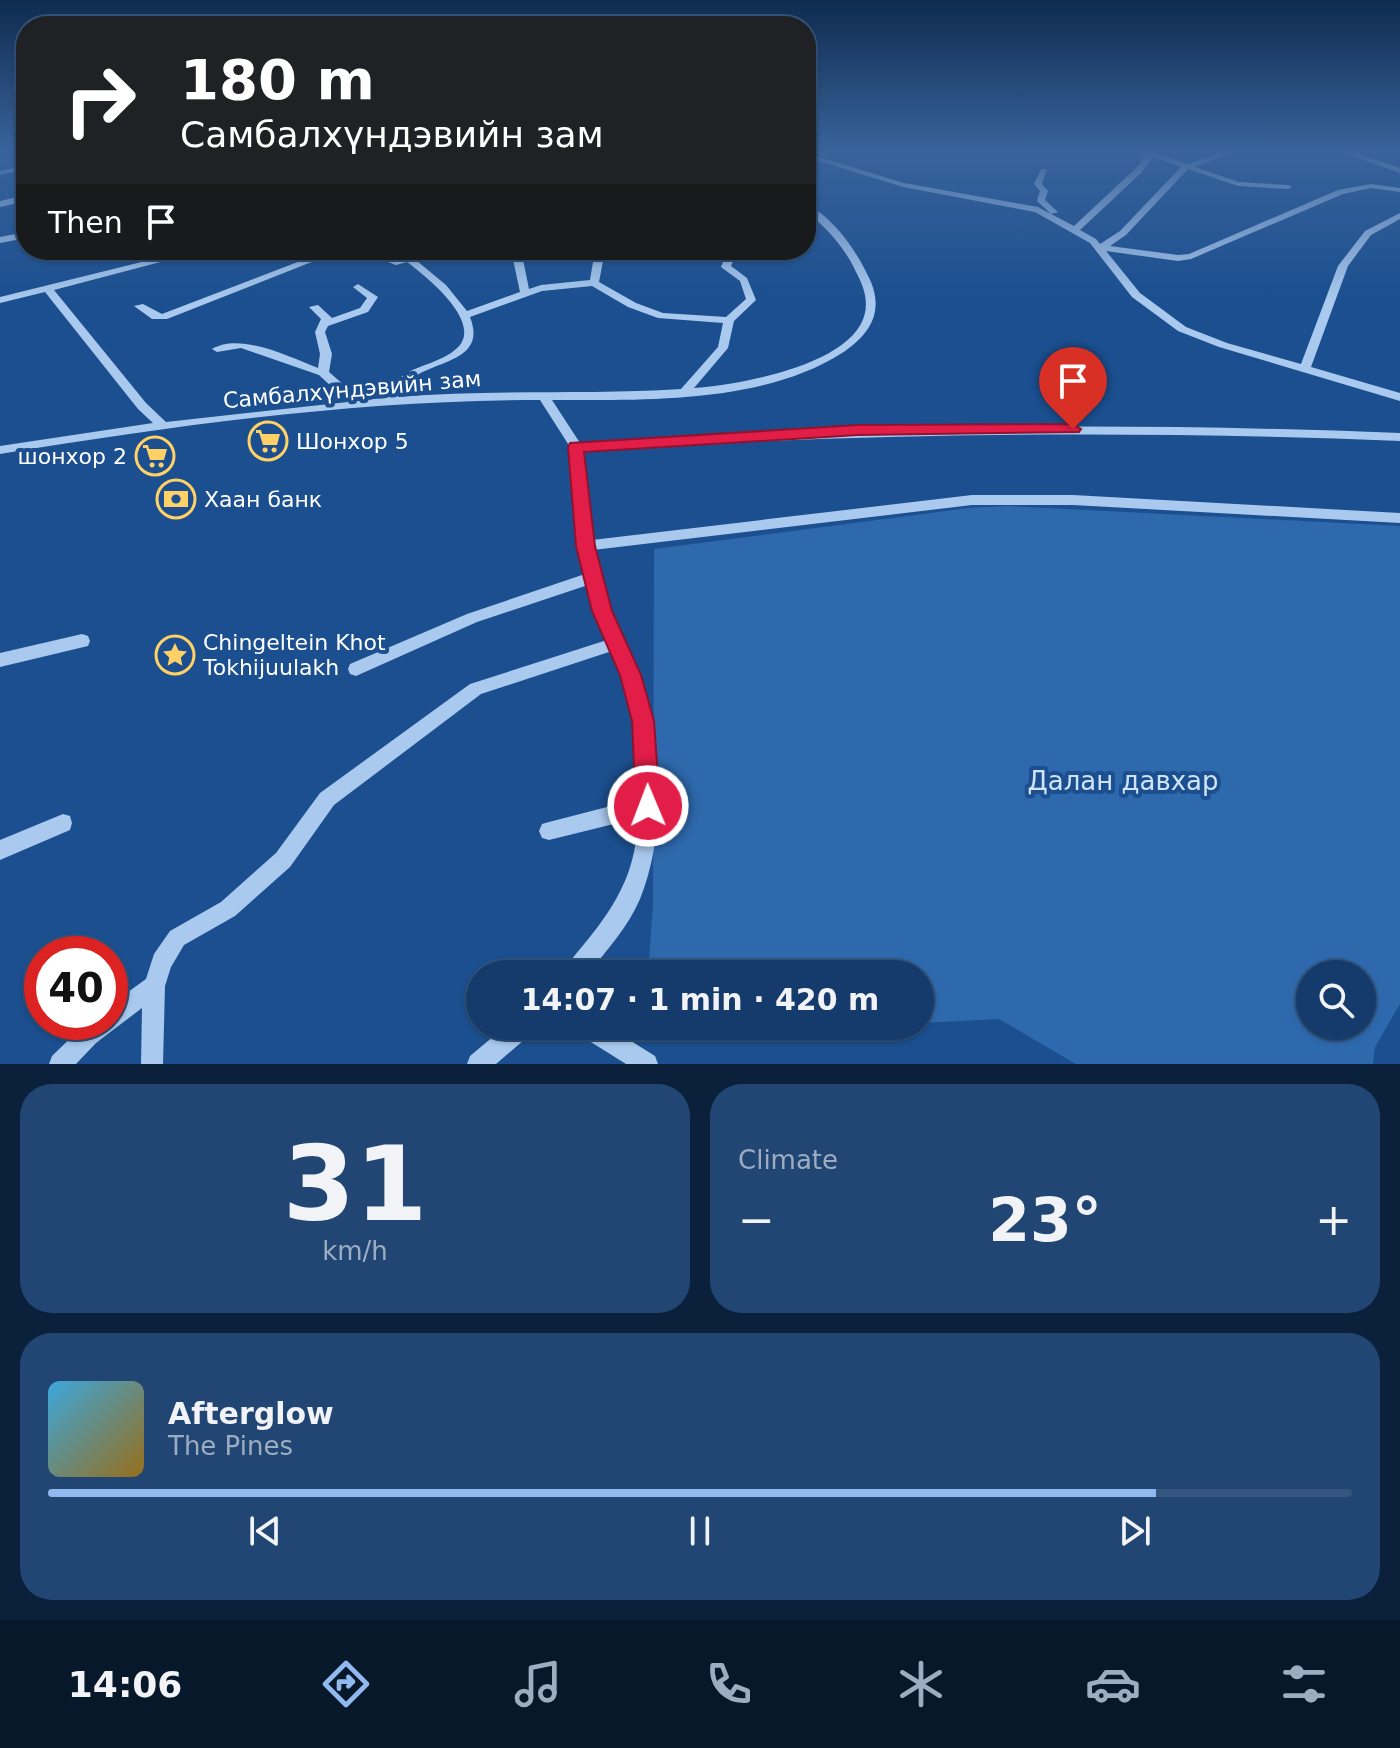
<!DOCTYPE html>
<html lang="en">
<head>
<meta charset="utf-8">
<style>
	:root { --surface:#143b6b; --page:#214673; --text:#f1f3f6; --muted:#9dadc1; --line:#33557e; --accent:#90b9f0 }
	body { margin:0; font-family:"DejaVu Sans",sans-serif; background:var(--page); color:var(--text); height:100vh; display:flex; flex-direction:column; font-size:30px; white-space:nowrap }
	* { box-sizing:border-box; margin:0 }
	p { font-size:26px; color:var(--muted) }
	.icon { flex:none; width:44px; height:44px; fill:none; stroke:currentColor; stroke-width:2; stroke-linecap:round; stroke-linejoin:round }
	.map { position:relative; height:1064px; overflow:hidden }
	.panel { display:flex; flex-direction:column; gap:20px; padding:20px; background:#0b203b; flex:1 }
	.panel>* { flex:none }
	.hud { position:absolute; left:16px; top:16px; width:800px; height:244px; border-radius:32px; box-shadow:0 2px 6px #0004,0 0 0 2px var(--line); background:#202124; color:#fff; overflow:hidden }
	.fabs { position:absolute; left:1296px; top:960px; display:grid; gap:16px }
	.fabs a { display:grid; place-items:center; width:80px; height:80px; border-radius:50%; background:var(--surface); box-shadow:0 2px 6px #0004,0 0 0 2px var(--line); font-size:40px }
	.speed { position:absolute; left:24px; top:936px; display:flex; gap:16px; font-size:40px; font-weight:700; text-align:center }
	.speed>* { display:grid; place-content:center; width:104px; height:104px; border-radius:50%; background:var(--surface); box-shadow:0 2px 6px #0004,0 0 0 2px var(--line); line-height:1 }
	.speed .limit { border:12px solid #d22; background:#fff; color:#111 }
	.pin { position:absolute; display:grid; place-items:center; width:68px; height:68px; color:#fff; margin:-82px -34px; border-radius:50% 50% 50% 0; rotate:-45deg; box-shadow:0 0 8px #0007 }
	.pin .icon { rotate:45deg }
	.me { position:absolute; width:88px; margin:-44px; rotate:359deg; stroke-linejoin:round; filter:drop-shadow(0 0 6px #0008) }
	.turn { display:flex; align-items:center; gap:28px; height:168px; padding:0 32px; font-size:36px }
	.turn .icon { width:104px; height:104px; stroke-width:2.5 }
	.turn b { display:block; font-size:56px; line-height:68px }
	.then { display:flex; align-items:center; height:76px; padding:0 32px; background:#0003; gap:16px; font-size:30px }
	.big { font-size:60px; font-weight:700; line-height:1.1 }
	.panel .card { flex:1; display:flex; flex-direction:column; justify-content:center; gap:12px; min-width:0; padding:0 28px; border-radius:32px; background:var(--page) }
	.panel .dial { align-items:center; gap:0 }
	.dial b { font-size:104px; line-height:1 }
	.song { display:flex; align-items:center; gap:24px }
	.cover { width:96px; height:96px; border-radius:12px; background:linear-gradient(135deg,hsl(200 70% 55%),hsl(40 70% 35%)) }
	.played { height:8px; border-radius:4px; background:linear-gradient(90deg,var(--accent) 85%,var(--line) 85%) }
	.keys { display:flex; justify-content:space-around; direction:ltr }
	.heat { display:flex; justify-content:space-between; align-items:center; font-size:44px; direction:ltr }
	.panel .tiles { flex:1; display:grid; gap:20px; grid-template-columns:1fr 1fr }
	.card:last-child { grid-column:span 2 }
	.trip { position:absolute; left:466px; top:960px; width:468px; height:80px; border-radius:40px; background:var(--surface); box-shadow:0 2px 6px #0004,0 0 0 2px var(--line); font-weight:700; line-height:80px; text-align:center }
	.tab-bar { display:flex; height:128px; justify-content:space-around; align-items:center; background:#08182b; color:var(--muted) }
	.tab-bar .icon { width:56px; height:56px }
	.tab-bar .current { color:var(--accent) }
	.tab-bar b { font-size:36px; color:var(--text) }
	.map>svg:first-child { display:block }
</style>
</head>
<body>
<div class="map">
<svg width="1400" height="1064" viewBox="0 0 1400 1064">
	<rect width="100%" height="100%" fill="#1b4f8f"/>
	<path fill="#2e69ad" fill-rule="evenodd" d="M1008,506L1400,526V1004L1375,1047L1373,1064H1076L999,1019L920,1023V974H648L653,904L654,549L969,508ZM1310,974H1362V1026H1310Z
		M648,1026H868L648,1038Z"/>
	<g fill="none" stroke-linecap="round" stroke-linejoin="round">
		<path fill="#a9c9ee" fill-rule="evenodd" d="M1128,151L1151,152L1188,164L1224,151H1236L1195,167L1239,182L1288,185L1292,187L1288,189L1238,186L1188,169L1126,235L1110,246L1178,255L1189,254L1338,190L1371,184L1400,188V192L1371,188L1343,194L1191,259L1178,261L1106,251L1140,293L1186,327L1227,343L1301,364L1338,266L1365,231L1400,213V219L1371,235L1348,266L1311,367L1400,393V401L1219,347L1178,331L1132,297L1090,243L1035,212L903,187L806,157V153L904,183L1038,207L1051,214L1037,201L1040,191L1034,184L1041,169H1047L1042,184L1048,191L1045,200L1058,212L1051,214L1074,226L1135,169L1146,155ZM1153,157L1181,167L1120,231L1100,244L1096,239L1080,230L1141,173Z
			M1339,151H1351L1400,168V173Z
			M26,165V169L0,175V171Z
			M26,195V201L0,207V201Z
			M806,204C835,218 858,253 871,282C884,314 868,336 842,353C762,404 644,400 552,400L580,443C853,425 1126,422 1400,433V441C1127,430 855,433 583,451L592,540L972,495H1073L1400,513V523L1073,505H972L593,550C599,570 603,590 609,609C617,633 632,653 640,676C662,743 667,833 640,899C628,927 607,950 588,974H563L566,966C606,918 636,884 638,818L549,840L542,838L539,831L542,824L549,822L638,799C639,745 635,702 612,651L481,694L334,805L290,867L235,916L184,945L171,967L165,986L163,1064H141L142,1008L96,1043L76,1064H49L52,1056L87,1022H110V1005L146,979L154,954L170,931L221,902L276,853L320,793L470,684L607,640L594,611L588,585L477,622L356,676L350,674L348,669L350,664L467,614L585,574L578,546L570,447L540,400C359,400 178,425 0,454V446L153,423L138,409L45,292L0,303V297L190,250H206L54,290L146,403L166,422L348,402L319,375L241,348L217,352L212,349C240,332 289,357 318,368L320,354L315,332L321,319L309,307L318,305L332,318L360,308L367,298L353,287L358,284L378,297L368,312L328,326L325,332L332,354L329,372L361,400L385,398C391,390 397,379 405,374C420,365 443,361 456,349C486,324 426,276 407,262L396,265L357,250H378L397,259L411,256L446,285L467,311L520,292L511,250H521L529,289L541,285L590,280L594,256L598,250H608L604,256L599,282L636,303L663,313L726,317L746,299L740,281L721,267L728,250H738L731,266L747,278L756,300L734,321L728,348L694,388C738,385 854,365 865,313C868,298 863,285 856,272C845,248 827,228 806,211ZM592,286L628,307L658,318L723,323L718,347L681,389C587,395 492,389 398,397C401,392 405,386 409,381C432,360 488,363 470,317L542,291Z
			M26,232V238L0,243V237Z
			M329,250H342L167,319H152L134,306L143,304L162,314Z
			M82,634L88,636L90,641L88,646L0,667V653Z
			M63,814L70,816L72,823L70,830L0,860V840Z
			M506,1026H534L531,1034L496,1064H467L470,1056Z
			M575,1026H607L655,1056L658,1064H626L578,1034Z"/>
	</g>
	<linearGradient id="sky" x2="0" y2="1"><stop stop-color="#0f2b4f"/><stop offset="0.5" stop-color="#39639b"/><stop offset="1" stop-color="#39639b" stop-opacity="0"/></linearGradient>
	<rect width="1400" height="300" fill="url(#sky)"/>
	<path fill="#e11d48" stroke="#92132f" stroke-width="2" d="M1073,424L1081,429L1079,432L858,435L584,452L595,546L612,611L641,675L654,721L660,806L657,814L648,818L640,814L636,806L632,721L620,675L592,611L576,546L568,447L570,443L858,425Z"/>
	<defs>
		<g id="supermarket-ring" transform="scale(2)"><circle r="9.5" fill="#1b4f8f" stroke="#ffd166" stroke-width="1.5"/><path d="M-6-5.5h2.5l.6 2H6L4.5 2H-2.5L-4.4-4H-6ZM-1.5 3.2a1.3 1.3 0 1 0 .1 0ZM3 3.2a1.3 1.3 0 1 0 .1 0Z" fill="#ffd166"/></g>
		<g id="bank-ring" transform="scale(2)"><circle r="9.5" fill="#1b4f8f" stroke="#ffd166" stroke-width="1.5"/><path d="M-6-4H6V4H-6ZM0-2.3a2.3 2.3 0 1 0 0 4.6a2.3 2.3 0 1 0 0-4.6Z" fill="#ffd166"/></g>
		<g id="sight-ring" transform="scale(2)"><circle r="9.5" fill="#1b4f8f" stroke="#ffd166" stroke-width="1.5"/><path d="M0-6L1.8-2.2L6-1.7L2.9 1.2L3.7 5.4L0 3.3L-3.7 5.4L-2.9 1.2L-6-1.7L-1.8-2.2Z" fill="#ffd166"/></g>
	</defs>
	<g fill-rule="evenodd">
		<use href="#supermarket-ring" x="268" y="441"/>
		<use href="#supermarket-ring" x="155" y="456"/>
		<use href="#bank-ring" x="176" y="499"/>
		<use href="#sight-ring" x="175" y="655"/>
	</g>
	<g text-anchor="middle" stroke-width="8" stroke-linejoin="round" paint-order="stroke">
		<g font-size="22" fill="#fff" stroke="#1b4f8f">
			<text transform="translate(352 389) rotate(-5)" y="8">Самбалхүндэвийн зам</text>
		</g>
		<g font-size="22" fill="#fff" stroke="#1b4f8f" text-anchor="start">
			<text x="296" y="449">Шонхор 5</text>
			<text x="127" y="464" text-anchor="end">шонхор 2</text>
			<text x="204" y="507">Хаан банк</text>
			<text x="203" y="650">Chingeltein Khot<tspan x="203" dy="25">Tokhijuulakh</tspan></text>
		</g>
		<g font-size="26" fill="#cfe3fa" stroke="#1b4f8f">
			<text x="1123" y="790">Далан давхар</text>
		</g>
	</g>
</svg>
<div class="fabs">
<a><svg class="icon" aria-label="search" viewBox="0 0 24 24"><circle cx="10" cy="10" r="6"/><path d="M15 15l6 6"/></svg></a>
</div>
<div class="speed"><div class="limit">40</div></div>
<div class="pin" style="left:1073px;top:429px;background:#d93025"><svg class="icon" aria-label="arrive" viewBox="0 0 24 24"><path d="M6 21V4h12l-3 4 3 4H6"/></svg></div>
<svg class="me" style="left:648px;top:806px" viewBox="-20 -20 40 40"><circle r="17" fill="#e11d48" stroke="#fff" stroke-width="3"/><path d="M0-11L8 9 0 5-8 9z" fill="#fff"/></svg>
<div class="trip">14:07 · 1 min · 420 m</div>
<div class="hud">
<div class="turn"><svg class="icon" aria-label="right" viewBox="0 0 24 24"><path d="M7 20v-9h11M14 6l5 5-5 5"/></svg><div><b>180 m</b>Самбалхүндэвийн зам</div></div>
<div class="then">Then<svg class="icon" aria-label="arrive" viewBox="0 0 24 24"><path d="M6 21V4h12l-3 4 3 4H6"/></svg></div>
</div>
</div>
<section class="panel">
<div class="tiles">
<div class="card dial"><b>31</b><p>km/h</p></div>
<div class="card"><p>Climate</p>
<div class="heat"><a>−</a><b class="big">23°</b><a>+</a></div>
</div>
<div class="card">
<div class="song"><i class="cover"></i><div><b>Afterglow</b><p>The Pines</p></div></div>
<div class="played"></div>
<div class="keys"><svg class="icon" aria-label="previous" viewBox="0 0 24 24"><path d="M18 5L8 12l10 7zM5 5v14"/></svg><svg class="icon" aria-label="pause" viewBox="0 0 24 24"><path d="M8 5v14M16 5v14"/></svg><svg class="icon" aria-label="next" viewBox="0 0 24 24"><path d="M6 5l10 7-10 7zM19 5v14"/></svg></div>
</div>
</div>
</section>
<nav class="tab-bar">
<b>14:06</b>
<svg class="icon current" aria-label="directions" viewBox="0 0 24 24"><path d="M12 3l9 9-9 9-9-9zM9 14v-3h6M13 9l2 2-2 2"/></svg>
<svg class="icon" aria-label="music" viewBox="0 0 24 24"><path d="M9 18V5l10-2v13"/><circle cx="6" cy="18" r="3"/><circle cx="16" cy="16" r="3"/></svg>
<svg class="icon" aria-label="phone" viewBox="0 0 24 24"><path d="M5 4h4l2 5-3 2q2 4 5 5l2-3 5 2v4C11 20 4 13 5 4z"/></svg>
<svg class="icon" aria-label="climate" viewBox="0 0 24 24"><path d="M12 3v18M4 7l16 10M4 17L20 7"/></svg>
<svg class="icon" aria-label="car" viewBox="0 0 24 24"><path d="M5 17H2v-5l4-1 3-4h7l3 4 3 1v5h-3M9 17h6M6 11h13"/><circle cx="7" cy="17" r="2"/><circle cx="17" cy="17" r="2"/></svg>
<svg class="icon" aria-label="filters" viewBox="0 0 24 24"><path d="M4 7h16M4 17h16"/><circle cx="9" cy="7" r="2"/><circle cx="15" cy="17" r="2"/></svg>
</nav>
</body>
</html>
